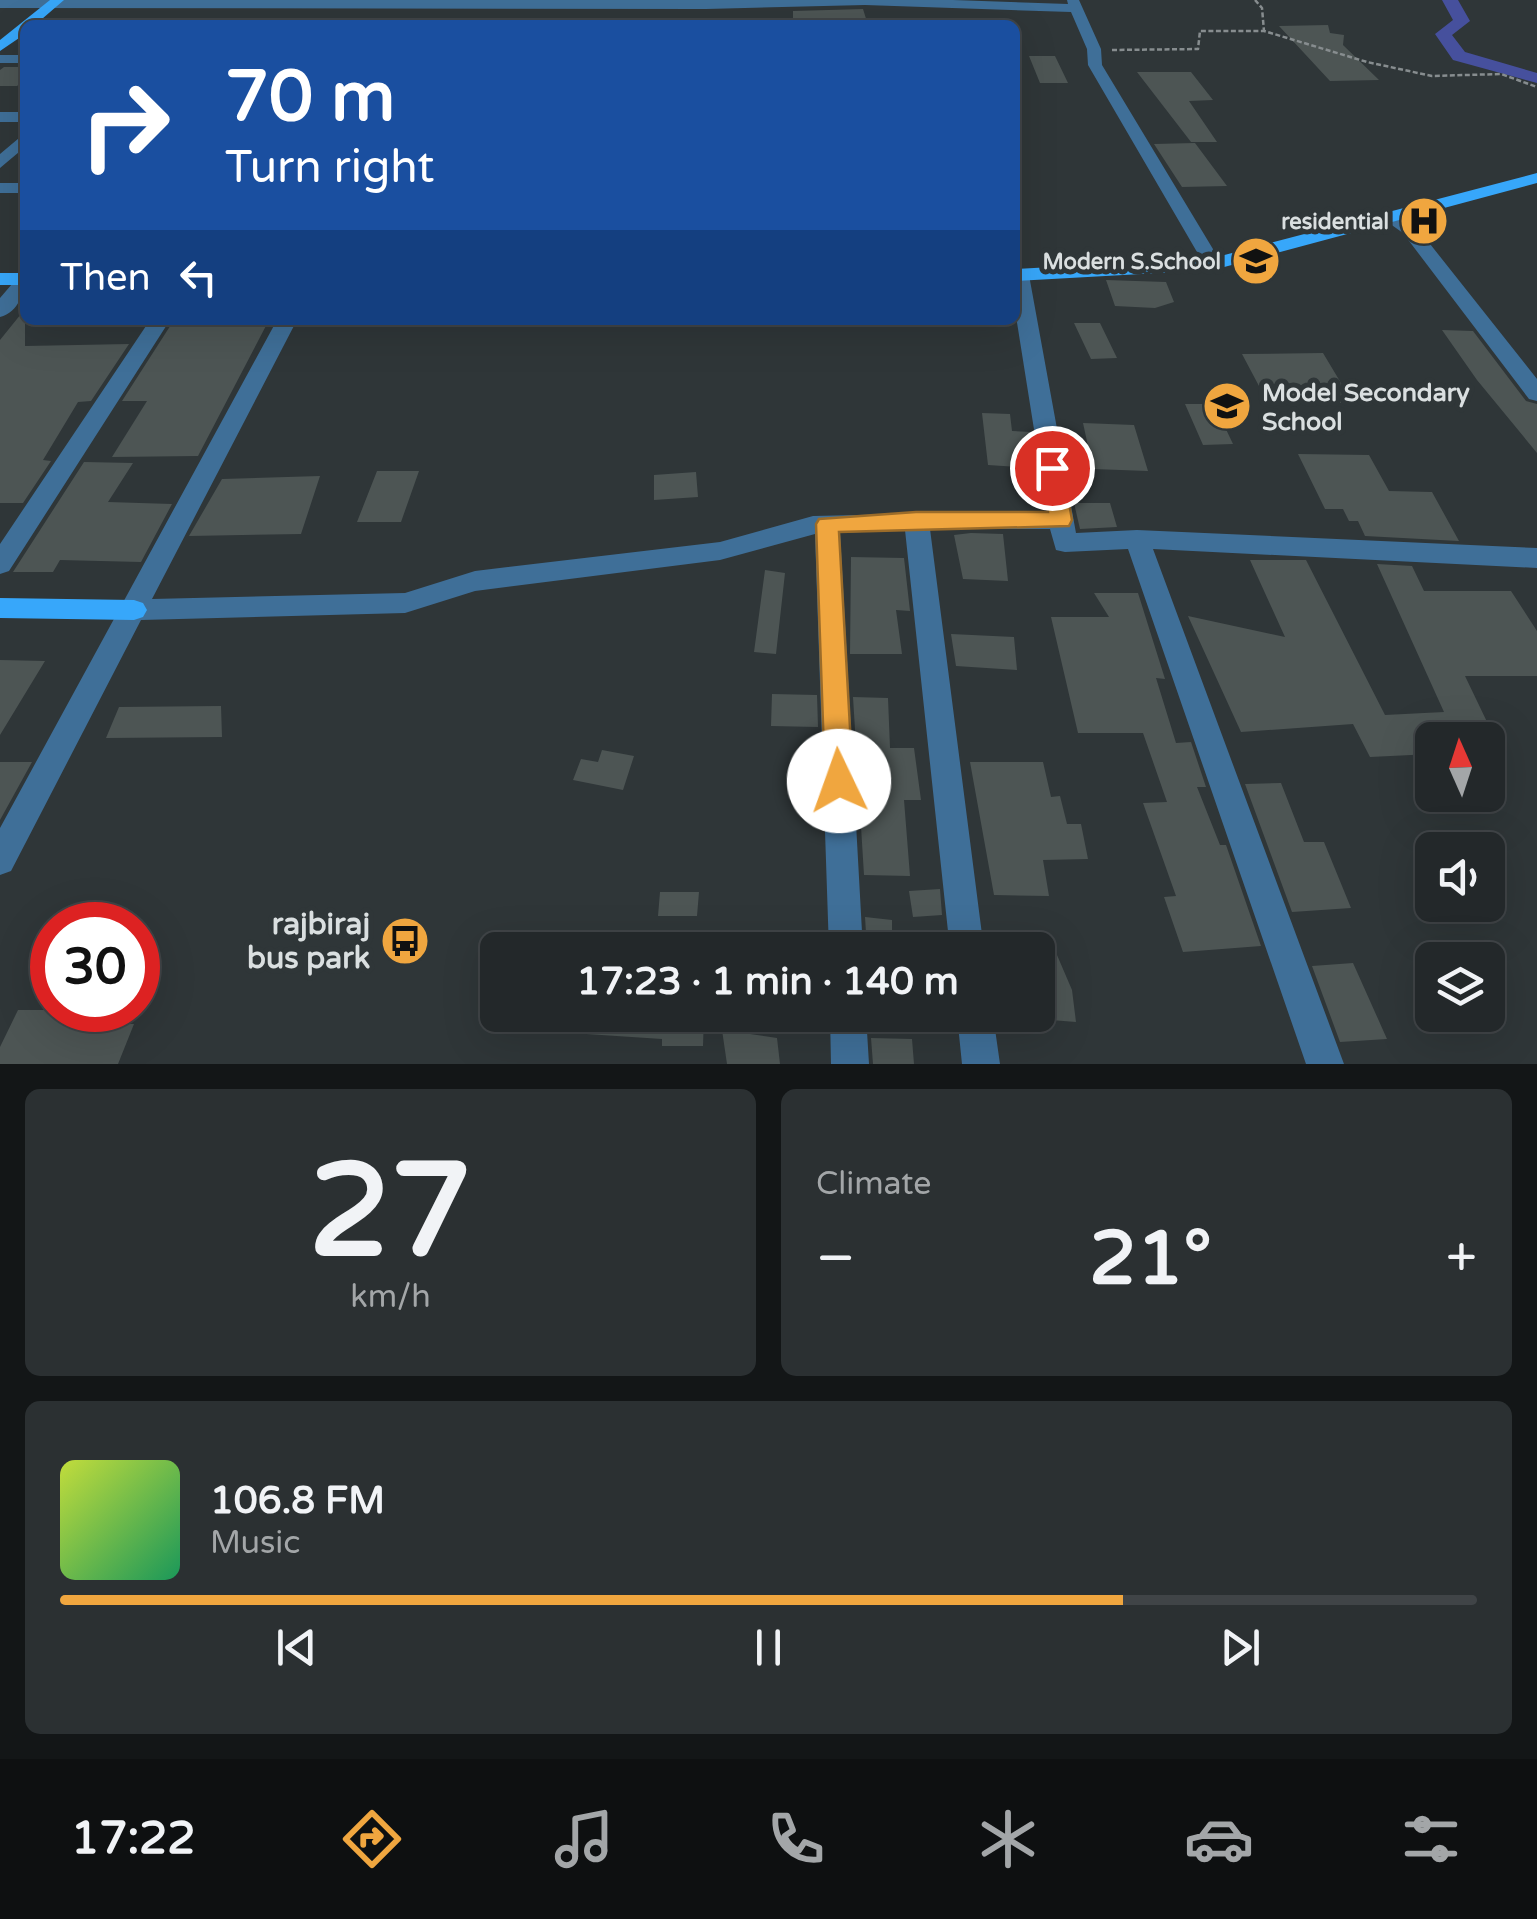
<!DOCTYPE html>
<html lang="en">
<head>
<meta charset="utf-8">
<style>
	:root { --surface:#23282a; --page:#2b3032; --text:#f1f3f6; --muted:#a3a6a8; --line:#404447; --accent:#f0a63f }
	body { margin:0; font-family:"Varela Round",sans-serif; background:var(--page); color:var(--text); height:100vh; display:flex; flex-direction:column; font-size:38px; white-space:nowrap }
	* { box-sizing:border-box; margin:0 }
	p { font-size:32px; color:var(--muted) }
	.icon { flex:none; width:55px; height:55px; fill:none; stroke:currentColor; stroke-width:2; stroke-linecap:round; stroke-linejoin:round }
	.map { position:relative; height:1064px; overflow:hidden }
	.side { display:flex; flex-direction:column; gap:25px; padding:25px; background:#131617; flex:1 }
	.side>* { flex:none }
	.top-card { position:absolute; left:20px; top:20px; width:1000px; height:305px; border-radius:15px; box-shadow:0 10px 40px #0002,0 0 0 2px var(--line); background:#1a4fa0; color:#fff; overflow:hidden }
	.needle { width:65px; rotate:357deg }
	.fabs { position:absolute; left:1415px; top:722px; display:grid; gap:20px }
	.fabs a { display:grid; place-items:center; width:90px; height:90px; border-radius:15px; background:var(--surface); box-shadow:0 10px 40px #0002,0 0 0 2px var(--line); font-size:50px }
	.speed { position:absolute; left:30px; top:902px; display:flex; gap:20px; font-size:50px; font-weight:700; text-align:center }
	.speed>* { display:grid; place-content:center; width:130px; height:130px; border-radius:50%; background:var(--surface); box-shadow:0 10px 40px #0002,0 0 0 2px var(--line); line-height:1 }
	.speed .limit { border:15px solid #d22; background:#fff; color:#111 }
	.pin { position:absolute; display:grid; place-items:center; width:85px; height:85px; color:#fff; margin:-42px; border:5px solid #fff; border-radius:50%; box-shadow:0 2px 10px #0007 }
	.me { position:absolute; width:110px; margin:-55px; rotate:357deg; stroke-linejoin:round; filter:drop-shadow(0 0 8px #0008) }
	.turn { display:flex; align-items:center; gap:35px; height:210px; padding:0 40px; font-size:45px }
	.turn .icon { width:130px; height:130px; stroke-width:2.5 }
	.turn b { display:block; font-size:70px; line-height:85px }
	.then { display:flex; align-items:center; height:95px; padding:0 40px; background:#0003; gap:20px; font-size:38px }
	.big { font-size:75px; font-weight:700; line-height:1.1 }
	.side .card { flex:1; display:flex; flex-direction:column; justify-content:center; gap:15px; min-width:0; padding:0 35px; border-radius:15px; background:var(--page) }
	.side .dial { align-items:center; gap:0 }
	.dial b { font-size:130px; line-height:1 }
	.song { display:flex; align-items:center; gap:30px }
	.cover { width:120px; height:120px; border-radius:15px; background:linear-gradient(135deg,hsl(70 70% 55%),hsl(150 70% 35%)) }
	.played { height:10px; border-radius:5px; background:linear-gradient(90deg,var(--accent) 75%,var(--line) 75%) }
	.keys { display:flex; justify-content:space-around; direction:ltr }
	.heat { display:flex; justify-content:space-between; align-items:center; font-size:55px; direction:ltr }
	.side .tiles { flex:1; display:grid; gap:25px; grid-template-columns:1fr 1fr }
	.card:last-child { grid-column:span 2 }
	.trip { position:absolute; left:480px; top:932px; width:575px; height:100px; border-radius:15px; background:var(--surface); box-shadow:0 10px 40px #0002,0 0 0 2px var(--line); font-weight:700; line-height:100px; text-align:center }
	.tabs { display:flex; height:160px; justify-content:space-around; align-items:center; background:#0e1011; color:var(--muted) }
	.tabs .icon { width:70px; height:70px }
	.tabs .on { color:var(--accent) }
	.tabs b { font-size:45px; color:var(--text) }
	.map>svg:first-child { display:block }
</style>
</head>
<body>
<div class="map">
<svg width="1537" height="1064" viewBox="0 0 1537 1064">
	<rect width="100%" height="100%" fill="#2f3638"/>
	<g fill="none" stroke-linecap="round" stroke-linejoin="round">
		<path fill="#46509d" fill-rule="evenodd" d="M1442,0H1458L1470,21L1452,35L1465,52L1537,73V83L1453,60L1435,34L1453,20Z"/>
	</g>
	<path fill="#4d5554" d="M863,9L868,25H793V11Z
		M1328,25L1330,33L1344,35L1343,45L1379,80L1330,81L1279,26Z
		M1029,56H1055L1068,83H1040Z
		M4,67H25V79L17,86H0V70Z
		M1137,72H1191L1213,100L1189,101L1217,142H1191Z
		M1195,143L1227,186L1182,187L1154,144Z
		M1106,280L1166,282L1174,302L1155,308L1115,306Z
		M25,309V346L129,344L91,401L78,402L43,460L51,461L23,503H0V340Z
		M174,320H269L198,456L112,457L147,401H122Z
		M1074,323H1100L1117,358L1091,359Z
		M1442,330L1473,331L1526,401L1537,404V453L1477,380Z
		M1323,353L1353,403H1268L1242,354Z
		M1185,404H1214L1233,444L1203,445Z
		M982,413L1010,414L1012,431L1031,432L1036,468L988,465Z
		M1083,423L1134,425L1148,471L1093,469Z
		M1298,454L1369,455L1389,491L1432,492L1459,541L1365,536L1358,521H1349L1343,509H1325Z
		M84,462L133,463L108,502L172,504L141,562L60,560L53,572H13Z
		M377,471H419L401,522H357Z
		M696,472L698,497L654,500V475Z
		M320,476L301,534L189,536L222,479Z
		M1074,503H1110L1117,527L1080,529Z
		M971,533L1003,534L1008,581L963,579L954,535Z
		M851,557L904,558L910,611L896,610L902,654H850Z
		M1250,560H1306L1385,715L1444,712L1377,564L1412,566L1424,591H1511L1537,631V676H1465L1489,726L1468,725L1475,740H1432V754L1370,757L1353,724L1241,732L1188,616L1285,637Z
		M765,570L785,573L776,654L754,652Z
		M1094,593H1138L1165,679L1156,678L1176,743L1191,742L1206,787H1197L1220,845H1226L1261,946L1183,952L1164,897L1176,896L1143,803L1167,802L1143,733H1078L1051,617H1109Z
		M951,634L1014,637L1017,670L956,666Z
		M0,660L45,661L0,735Z
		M772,694L817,695L818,727L771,726Z
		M853,697L888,698L890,748H914L921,800H904L910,876L864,875Z
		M221,706L222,737L106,738L119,707Z
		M602,750L634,756L623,790L573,780L581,759L598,762Z
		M0,762H32L0,820Z
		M970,762H1043L1051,797L1060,796L1067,824H1081L1088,859L1043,860L1049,896L994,895Z
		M1281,783L1304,842H1324L1351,908L1292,912L1245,784Z
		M940,889L942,915L913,917L909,891Z
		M660,892H699L697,916H658Z
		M865,917L892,920V950L867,948Z
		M1048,934L1072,990L1076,1022L1051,1020L1044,935Z
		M1353,963L1387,1039L1340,1042L1312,966Z
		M18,1010H82L76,1024H134L118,1064H0V1047Z
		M572,1015H704L703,1046H662V1039L571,1033Z
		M722,1030L777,1038L780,1064H727Z
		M871,1038L912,1039L914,1064H873Z"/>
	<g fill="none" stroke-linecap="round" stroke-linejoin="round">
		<path stroke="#878d8f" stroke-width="2.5" stroke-dasharray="5 2.5" stroke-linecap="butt" d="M1255,0L1262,8L1264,31
			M1112,50L1198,49L1200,31H1264L1367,62L1432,76L1501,74L1537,87"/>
		<path fill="#3f6f98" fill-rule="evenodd" d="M0,0H953L1068,4L1067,0H1079L1101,49L1102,65L1222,264L1213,270L1204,264L1088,65L1087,49L1071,12L865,5L706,9L0,8Z
			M0,55H25V63H0Z
			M0,112H25V122H0Z
			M25,133V147L0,168V154Z
			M0,183H25V193H0Z
			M1392,212L1415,225L1537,379V401L1529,399L1403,233L1386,221V213Z
			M1019,269L1029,275L1076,533L1137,530L1537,548V568L1153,549L1344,1064H1306L1128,549L1065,552L1056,550L1050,529H930L984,950H950L905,530L840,533L863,950H829L815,534L720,560L475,591L405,613L141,620L11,871L0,875V828L277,320H297L152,599L405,593L475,571L720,542L813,516L1047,511L1015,310V270Z
			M25,275C25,292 19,312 0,317V298L18,277Z
			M150,320H170L9,571L0,574V544Z
			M830,1015H866L869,1064H831Z
			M957,1015H993L1000,1064H962Z"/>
		<path fill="#37a7fa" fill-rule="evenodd" d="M50,0H64L35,25H25V34L0,51V40Z
			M1537,173V183L1213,270L1015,281V269L1213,258Z
			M0,273H25V285H0Z
			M0,598L134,600L143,603L147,610L143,617L134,620L0,618Z"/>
	</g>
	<path fill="#f0a63f" stroke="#9c6c29" stroke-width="2.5" d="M1052,461L1063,468L1072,520L1069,526L839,532L853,781L849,790L839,794L829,790L825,781L816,524L819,519L916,512H1048L1041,468Z"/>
	<defs>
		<g id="hospital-disc" transform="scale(2.5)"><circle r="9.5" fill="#f0a63f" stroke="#2f3638"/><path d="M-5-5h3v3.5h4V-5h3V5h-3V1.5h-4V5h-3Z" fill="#111"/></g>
		<g id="school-disc" transform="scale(2.5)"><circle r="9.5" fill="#f0a63f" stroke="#2f3638"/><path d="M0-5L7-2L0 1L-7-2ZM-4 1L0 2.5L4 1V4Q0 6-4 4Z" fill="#111"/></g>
		<g id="bus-disc" transform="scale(2.5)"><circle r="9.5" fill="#f0a63f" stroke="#2f3638"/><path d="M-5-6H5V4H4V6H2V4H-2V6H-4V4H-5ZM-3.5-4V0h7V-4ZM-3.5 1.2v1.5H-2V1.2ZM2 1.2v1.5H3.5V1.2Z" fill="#111"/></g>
	</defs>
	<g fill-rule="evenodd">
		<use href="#hospital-disc" x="1424" y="221"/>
		<use href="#school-disc" x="1256" y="261"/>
		<use href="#school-disc" x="1227" y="406"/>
		<use href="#bus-disc" x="405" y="941"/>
	</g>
	<g text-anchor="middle" stroke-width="10" stroke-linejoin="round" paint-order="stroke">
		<g font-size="22" font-weight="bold" fill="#dadfe0" stroke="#2f3638" text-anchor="end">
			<text x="1389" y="229">residential</text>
			<text x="1221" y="269">Modern S.School</text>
		</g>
		<g font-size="25" font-weight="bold" fill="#dadfe0" stroke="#2f3638" text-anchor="start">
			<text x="1262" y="401">Model Secondary<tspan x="1262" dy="29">School</tspan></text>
		</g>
		<g font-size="30" font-weight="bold" fill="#dadfe0" stroke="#2f3638" text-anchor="end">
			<text x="370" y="934">rajbiraj<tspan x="370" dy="34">bus park</tspan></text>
		</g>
	</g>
</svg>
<div class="fabs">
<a><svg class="needle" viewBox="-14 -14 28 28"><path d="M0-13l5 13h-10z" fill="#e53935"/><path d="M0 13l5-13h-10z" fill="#a3a6a8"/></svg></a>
<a><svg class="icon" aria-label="sound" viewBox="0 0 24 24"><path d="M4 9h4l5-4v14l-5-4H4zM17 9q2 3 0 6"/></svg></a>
<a><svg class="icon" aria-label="layers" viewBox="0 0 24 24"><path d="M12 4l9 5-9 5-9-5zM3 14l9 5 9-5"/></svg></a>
</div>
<div class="speed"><div class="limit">30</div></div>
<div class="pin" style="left:1052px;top:468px;background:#d93025"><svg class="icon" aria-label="arrive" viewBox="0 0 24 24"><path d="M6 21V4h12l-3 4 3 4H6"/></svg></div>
<svg class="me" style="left:839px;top:781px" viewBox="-20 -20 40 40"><circle r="19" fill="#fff"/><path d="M0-13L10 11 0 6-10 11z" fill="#f0a63f"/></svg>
<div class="trip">17:23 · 1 min · 140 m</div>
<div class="top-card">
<div class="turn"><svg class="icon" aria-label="right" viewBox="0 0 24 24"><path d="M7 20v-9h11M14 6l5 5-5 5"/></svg><div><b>70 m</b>Turn right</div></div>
<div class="then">Then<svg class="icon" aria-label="left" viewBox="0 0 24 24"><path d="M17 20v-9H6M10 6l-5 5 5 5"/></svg></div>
</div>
</div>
<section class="side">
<div class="tiles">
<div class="card dial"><b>27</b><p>km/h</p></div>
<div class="card"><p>Climate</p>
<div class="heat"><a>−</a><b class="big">21°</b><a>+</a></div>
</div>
<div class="card">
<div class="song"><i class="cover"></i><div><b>106.8 FM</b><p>Music</p></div></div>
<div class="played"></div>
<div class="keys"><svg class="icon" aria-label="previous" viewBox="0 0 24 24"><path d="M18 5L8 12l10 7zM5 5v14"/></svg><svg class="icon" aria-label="pause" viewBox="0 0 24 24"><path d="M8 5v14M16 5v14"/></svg><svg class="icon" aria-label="next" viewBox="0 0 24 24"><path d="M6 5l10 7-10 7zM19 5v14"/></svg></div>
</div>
</div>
</section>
<nav class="tabs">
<b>17:22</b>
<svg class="icon on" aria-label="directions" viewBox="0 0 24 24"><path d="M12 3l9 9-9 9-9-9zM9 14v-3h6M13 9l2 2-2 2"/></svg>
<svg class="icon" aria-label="music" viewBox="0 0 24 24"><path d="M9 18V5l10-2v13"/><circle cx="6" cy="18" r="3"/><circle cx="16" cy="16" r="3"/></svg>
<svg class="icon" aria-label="phone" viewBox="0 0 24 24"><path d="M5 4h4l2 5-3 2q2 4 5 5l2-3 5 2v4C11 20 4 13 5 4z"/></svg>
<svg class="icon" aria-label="climate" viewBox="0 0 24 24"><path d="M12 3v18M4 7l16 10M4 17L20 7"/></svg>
<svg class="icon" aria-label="car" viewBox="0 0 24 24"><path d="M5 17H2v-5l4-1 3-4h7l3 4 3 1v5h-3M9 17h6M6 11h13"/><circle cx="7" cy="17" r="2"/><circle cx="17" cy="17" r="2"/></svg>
<svg class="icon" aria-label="filters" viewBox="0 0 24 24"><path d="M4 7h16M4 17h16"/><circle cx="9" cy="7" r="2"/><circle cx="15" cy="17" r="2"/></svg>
</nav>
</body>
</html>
